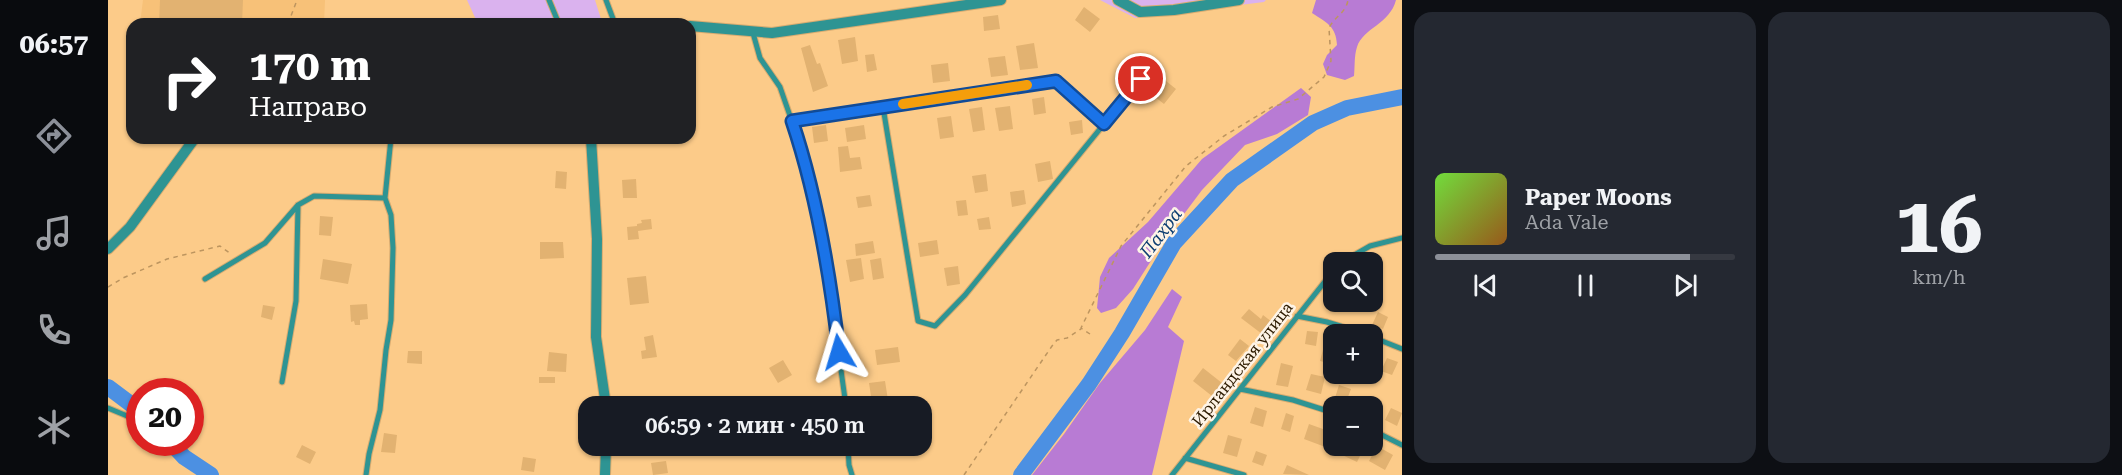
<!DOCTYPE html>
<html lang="ru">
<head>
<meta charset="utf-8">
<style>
	:root { --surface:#171b24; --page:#242831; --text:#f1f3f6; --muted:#9ea1a6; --line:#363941; --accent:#8c9099 }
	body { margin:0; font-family:"Roboto Serif",serif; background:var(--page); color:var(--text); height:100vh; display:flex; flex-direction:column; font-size:22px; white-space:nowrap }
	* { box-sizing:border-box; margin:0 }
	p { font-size:20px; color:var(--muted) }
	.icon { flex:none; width:33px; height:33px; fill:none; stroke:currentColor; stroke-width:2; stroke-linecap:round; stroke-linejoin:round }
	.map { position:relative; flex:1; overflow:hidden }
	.panel { display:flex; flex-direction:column; gap:12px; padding:12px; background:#0d0f14; width:720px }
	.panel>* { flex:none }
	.guide { position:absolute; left:18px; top:18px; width:570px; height:126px; border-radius:18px; box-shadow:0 2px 4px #0004; background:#202124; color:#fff; overflow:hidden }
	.buttons { position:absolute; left:1215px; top:252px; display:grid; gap:12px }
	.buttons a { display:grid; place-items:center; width:60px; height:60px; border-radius:12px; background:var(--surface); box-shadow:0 2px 4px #0004; font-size:30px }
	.speed { position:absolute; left:18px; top:378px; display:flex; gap:12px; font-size:30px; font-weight:700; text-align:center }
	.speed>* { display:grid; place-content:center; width:78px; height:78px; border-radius:50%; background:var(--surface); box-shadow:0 2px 4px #0004; line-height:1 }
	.speed .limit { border:9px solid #d22; background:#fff; color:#111 }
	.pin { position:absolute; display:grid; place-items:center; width:51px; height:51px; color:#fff; margin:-26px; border:3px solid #fff; border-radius:50%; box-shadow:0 2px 6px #0007 }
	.me { position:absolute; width:66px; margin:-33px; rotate:353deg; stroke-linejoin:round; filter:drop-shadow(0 0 4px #0008) }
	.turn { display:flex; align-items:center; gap:21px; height:126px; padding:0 24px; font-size:27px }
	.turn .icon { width:78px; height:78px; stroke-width:2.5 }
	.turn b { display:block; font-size:42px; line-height:51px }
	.panel .widget { flex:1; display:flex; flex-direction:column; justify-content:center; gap:9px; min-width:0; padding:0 21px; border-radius:18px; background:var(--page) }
	.panel .dial { align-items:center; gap:0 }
	.dial b { font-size:78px; line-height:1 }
	.song { display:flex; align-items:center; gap:18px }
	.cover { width:72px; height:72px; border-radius:9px; background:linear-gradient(135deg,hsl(100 70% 55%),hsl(30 70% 35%)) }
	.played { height:6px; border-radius:3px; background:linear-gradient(90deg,var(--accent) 85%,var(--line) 85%) }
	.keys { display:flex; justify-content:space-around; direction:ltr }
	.panel .tiles { flex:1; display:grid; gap:12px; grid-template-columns:repeat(2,1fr) }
	.trip { position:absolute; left:470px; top:396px; width:354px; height:60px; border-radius:18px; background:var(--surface); box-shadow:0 2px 4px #0004; font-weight:600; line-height:60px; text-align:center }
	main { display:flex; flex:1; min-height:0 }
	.tabs { display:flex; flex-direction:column; width:108px; justify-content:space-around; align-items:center; background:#090b0e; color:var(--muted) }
	.tabs .icon { width:42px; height:42px }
	.tabs .on { color:var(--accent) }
	.tabs b { font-size:27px; color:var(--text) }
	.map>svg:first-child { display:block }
</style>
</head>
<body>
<main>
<nav class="tabs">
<b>06:57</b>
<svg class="icon on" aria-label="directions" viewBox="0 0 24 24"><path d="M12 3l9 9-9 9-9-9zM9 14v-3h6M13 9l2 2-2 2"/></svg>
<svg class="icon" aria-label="music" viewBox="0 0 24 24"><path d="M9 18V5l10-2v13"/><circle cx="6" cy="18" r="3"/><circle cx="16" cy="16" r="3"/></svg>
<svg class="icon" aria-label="phone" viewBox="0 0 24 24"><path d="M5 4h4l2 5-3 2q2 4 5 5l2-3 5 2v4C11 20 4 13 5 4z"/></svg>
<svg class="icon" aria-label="climate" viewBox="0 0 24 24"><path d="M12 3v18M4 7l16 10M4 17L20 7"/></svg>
</nav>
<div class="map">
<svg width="1294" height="475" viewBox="0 0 1294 475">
	<rect width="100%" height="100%" fill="#fccb89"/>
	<path fill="#f7c178" d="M35,0H217L216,24H32Z"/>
	<path fill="#dab2ee" d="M359,0H487L493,19L447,24H370Z
		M992,0H1158L1156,2L1027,18Z"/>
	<path fill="#b87bd4" d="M1208,0H1288C1282,24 1255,28 1249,47C1246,56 1247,67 1246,76L1237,80L1219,75L1215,64L1219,55L1229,45C1228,26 1219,23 1204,13Z
		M1193,88L1203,97L1200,115L1169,134L1137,145L1094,190L1055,242L1025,289L1008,308L993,313L989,308L992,277L1001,258L1040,222L1094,159Z
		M1064,289L1074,297L1060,327L1076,341L1044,475H924L956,434L992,383L1037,330Z"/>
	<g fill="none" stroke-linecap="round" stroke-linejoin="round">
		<path stroke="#4c90e2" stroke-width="16" d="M0,387L32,411
			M62,442L76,457L103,475
			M913,475L981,384L1014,333L1066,243L1124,180L1205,123L1239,108L1294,97"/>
	</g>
	<path fill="#e2b271" d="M52,0H135L134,24H51Z
		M976,7L992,19L982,32L967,20Z
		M890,15L892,29L876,31L875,17Z
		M747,37L750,61L734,64L730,40Z
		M926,43L930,68L912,70L908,46Z
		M702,45L709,64L712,63L720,86L705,92L693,48Z
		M766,54L769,70L759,72L757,55Z
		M897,56L900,75L883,77L880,58Z
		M840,63L842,81L825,83L823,65Z
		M1053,77L1068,89L1056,104L1041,92Z
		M936,97L938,113L926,115L924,99Z
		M902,106L905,129L891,131L887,108Z
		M874,107L877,130L865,132L861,109Z
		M843,116L846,137L832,139L829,118Z
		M974,120L975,133L963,135L961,122Z
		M718,125L720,141L706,143L704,127Z
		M756,125L758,139L739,142L737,128Z
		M740,146L742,158L752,157L754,169L732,172L730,147Z
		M942,161L945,179L930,182L927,164Z
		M448,171L459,172L458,189L447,188Z
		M878,174L880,191L867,193L864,176Z
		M528,179L529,198H515L514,180Z
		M916,190L918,204L904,207L902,192Z
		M762,195L764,206L750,208L748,197Z
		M858,200L860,215L850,216L848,201Z
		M212,216L225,217L223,236L211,235Z
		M881,217L883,229L871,230L869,219Z
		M543,219L544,229L530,231L531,239L520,240L519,227L529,226V224L534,223L533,220Z
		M829,240L831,254L812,257L810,243Z
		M765,241L767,253L748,256L747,244Z
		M432,242H455L456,258L432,259Z
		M753,258L756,279L742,282L738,260Z
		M773,258L776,278L765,280L762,260Z
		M215,259L244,264L240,284L212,279Z
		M850,266L852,284L839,286L836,268Z
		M538,276L541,303L522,305L519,278Z
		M259,304L260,319L252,320V325H247L246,321L243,322L242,305Z
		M155,305L167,307L164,320L153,317Z
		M1141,309L1153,319L1155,315L1164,322L1154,334L1133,318Z
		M1270,312L1280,317L1275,329L1264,325Z
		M1199,331L1210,332L1208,346L1197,344Z
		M545,335L549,357L534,359L533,351L538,350L536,337Z
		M1132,339L1141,346L1128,361L1120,355Z
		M1217,342L1226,344L1224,364L1212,361Z
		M790,347L792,362L769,365L767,350Z
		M300,351H314V364L299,363Z
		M441,352L459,354L458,372L439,371Z
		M1279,358L1290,362L1284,375L1273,371Z
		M675,360L684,375L670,383L661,368Z
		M1173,363L1185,366L1180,387L1168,385Z
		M1095,368L1114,383L1104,396L1085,381Z
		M1203,374L1217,377L1213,394L1198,390Z
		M431,377H447V383H431Z
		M777,381L780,400L764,403L761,383Z
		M1231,385L1243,389L1238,402L1227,398Z
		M1147,407L1159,411L1155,427L1142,423Z
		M1283,408L1294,413L1289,426L1277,420Z
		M1178,413L1186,416L1182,432L1173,429Z
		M1201,424L1226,433L1220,448L1196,439Z
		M276,433L289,435L287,453L273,452Z
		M1120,435L1134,439L1129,457L1115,453Z
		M194,445L208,452L202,464L188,457Z
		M1234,446H1257L1249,462L1230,453Z
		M1269,446L1285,455L1277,470L1261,461Z
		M1148,451L1159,455L1155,466L1144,462Z
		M415,457L428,459L426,472L413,470Z
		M558,461L560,473L545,475L543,463Z
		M1179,465L1201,475L1175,474Z"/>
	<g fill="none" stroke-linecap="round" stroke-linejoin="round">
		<g stroke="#d7ab71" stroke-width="7">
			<path id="lane" d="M441,0L451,24
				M498,0L507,24
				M645,33L652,58L672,87L698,162L715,241L738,406
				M775,107L810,321L827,326L857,295L996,124
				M683,121L948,81L996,124L1046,64
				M1234,262L1262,246L1294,238
				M97,279L157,243L190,205L206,196L277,198
				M1189,316L1219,322L1259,334
				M1264,337L1294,349
				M174,382L188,301L190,205
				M1132,389L1185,400L1226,413
				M0,408L24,418
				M1264,430L1294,445
				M740,446L741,465L744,475
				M1077,458L1136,475
				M258,475L261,454L272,410L278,350L283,320L285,248L283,215L277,198L283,138
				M1064,475L1226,270"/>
		</g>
		<g stroke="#d7ab71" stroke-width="12">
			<path id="street" d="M1010,0L1032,12L1066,10L1131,0
				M557,24H567
				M582,26L664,33L893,0
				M483,138L489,239L488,337L498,406
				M0,249L22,227L87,138
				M497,475L498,446"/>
		</g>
		<path stroke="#bd955f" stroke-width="1.5" stroke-dasharray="4.5 4.5" stroke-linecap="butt" d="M180,24L189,0
			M0,287L15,278L59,259L112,246L123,254
			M982,334L973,328L1013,246L1078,166L1116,136L1164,107L1190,99L1216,77L1223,61L1221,28C1226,17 1238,13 1240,0
			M856,475L944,346L949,340L959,338L973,329"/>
		<use href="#lane" stroke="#2e9493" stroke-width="5"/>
		<use href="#street" stroke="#2e9493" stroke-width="10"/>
	</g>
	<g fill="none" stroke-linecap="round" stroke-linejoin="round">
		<g stroke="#114b97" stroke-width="15">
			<path id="route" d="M731,352C722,274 709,195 684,121L948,81L996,124L1033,79"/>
		</g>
		<use href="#route" stroke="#1a73e8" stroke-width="10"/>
		<path stroke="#f59e0b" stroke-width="10" d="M795,104L919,85"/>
	</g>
	<g text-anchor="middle" stroke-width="5" stroke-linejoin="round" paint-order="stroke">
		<g font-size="16" fill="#2d1b01" stroke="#fef4e7">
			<text transform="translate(1134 364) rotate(-52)" y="6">Ирландская улица</text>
		</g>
		<g font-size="18" font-style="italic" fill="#0c3d71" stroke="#fef4e7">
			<text transform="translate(1053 233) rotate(-53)" y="6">Пахра</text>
		</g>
	</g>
</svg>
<div class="buttons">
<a><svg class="icon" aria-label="search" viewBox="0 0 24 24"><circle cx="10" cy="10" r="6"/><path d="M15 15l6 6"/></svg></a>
<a>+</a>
<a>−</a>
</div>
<div class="speed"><div class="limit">20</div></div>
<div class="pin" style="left:1033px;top:79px;background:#d93025"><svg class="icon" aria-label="arrive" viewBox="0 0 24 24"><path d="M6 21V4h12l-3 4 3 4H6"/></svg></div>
<svg class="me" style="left:731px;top:352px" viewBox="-20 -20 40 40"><path d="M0-17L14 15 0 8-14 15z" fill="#1a73e8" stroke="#fff" stroke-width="4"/></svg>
<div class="trip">06:59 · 2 мин · 450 m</div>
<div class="guide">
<div class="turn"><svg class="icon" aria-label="right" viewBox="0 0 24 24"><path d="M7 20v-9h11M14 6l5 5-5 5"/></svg><div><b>170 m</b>Направо</div></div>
</div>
</div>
<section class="panel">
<div class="tiles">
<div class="widget">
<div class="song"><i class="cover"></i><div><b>Paper Moons</b><p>Ada Vale</p></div></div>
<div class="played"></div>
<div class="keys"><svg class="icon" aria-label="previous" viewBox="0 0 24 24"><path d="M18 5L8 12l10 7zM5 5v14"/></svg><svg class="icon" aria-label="pause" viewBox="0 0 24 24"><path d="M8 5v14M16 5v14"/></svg><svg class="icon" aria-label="next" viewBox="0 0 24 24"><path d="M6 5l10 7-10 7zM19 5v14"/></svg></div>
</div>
<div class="widget dial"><b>16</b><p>km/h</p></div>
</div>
</section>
</main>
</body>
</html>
